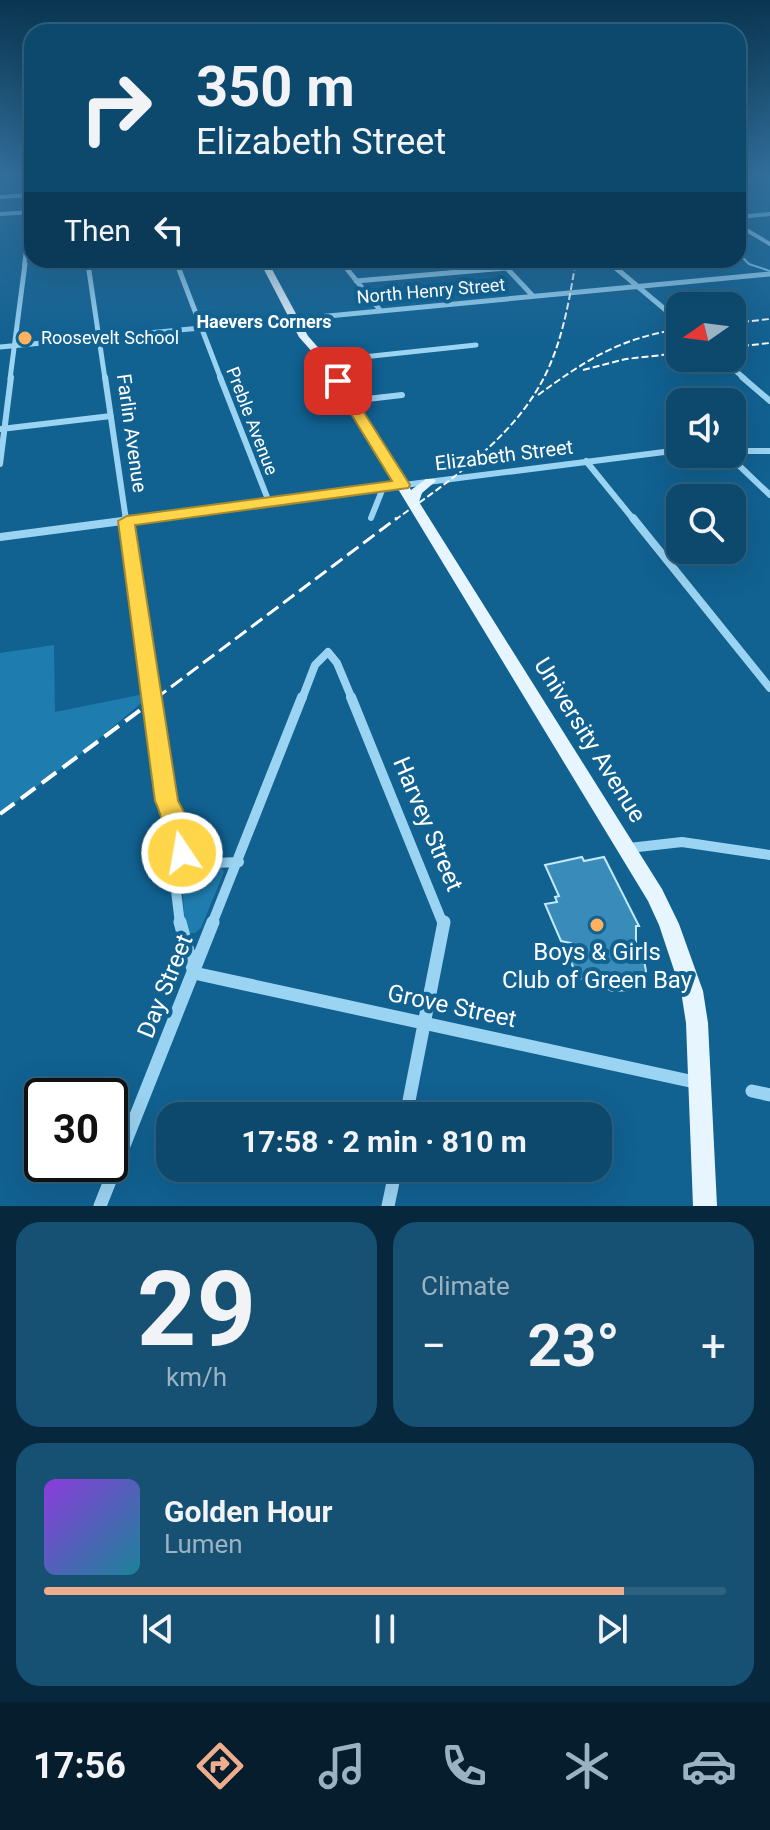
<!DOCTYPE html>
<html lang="en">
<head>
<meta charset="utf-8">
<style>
	:root { --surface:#0d496d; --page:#165072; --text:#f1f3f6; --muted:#9ab2c2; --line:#2d6180; --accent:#eead8d }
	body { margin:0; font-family:Roboto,sans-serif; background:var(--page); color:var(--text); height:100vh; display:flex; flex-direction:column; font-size:30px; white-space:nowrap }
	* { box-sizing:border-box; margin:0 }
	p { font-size:26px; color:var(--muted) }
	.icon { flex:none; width:44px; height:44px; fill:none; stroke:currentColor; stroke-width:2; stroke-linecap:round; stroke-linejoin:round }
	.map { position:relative; height:1206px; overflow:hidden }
	.details { display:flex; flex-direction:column; gap:16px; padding:16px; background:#07283c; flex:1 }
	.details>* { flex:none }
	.banner { position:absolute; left:24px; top:24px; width:722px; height:244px; border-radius:24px; box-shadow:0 8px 32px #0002,0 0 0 2px var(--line); background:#0d496d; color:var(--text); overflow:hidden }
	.needle { width:52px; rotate:256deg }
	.buttons { position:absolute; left:666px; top:292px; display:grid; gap:16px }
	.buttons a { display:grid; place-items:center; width:80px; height:80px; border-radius:16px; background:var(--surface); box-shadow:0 8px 32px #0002,0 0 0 2px var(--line); font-size:40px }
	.speed { position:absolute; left:24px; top:1078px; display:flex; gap:16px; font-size:40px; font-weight:700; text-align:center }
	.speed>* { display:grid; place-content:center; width:104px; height:104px; border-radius:50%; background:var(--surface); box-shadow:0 8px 32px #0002,0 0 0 2px var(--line); line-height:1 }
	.speed .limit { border:4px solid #111; border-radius:12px; background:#fff; color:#111 }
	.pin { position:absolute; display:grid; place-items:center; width:68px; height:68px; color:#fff; margin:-34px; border-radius:16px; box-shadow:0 4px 12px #0006 }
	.me { position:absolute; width:88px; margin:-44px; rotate:348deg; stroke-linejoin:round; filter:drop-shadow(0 0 6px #0008) }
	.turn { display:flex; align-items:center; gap:28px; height:168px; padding:0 40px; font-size:36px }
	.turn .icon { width:104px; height:104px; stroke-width:2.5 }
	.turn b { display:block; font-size:56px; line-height:68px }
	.then { display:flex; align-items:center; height:76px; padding:0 40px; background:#0003; gap:16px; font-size:30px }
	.big { font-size:60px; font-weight:700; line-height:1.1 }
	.details .tile { flex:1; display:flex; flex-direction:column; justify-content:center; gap:12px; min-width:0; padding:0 28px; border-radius:24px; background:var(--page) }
	.details .dial { align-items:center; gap:0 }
	.dial b { font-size:104px; line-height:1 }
	.song { display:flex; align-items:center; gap:24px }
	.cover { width:96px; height:96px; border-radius:12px; background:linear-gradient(135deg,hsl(270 70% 55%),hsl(190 70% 35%)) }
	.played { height:8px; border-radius:4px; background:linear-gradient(90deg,var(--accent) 85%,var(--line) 85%) }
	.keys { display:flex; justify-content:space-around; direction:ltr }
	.heat { display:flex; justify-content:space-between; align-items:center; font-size:44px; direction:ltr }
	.details .tiles { flex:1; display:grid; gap:16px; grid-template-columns:1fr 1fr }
	.tile:last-child { grid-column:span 2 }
	.trip { position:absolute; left:156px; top:1102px; width:456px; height:80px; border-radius:24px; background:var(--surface); box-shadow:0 8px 32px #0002,0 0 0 2px var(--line); font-weight:700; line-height:80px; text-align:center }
	.tab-bar { display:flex; height:128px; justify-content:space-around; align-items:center; background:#051d2c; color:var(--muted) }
	.tab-bar .icon { width:56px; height:56px }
	.tab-bar .active { color:var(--accent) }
	.tab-bar b { font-size:36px; color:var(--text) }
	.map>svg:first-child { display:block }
</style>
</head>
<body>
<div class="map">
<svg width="770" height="1206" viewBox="0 0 770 1206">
	<rect width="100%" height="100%" fill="#116191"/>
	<path fill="#1f7cae" d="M54,645L55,712L144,694L145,700L82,753L0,814V653Z
		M221,867L224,872L201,928L195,933H188L185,928L182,881L197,868Z"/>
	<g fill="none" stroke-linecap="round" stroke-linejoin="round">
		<path stroke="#8dd2f6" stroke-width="2" d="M738,253L749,264L770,271"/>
	</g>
	<path fill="#398cb9" stroke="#c3e9fd" stroke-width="2" d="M582,857L584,861L604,857L639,926H636V945L643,955L646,971L639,985L630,990L612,991L598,984V981L578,978L570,960L571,943L561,941L545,904L557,902L555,897L559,896L545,865Z"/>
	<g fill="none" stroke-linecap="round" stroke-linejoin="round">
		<path stroke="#9bd4f3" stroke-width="4" d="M0,197L32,195
			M0,214L32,212
			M738,217L770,214
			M738,225L770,244
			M87,260L88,266
			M175,260L177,266
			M339,260L344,266
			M499,260L505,266
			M606,260L614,266
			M24,266L31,212"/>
		<path stroke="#9bd4f3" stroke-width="5" d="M88,264L105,379
			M177,264L221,379
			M343,264L380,310
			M503,264L532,295
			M611,264L680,322
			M356,281L506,268
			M0,347L770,274
			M721,358L745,379
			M325,361L476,345
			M10,379L25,264"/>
		<path stroke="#9bd4f3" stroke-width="6" d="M105,377L126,520
			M220,377L269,502
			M742,377L770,401
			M350,401L402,395
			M1,429L111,416
			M732,451H770
			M727,454L770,495
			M586,461L634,520
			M0,464L11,377
			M371,518L383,488
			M129,520L680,450"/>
		<path stroke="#9bd4f3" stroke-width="8" d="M126,518L153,699
			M633,518L770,688
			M0,537L145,518
			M302,699L315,665L328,652L337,663L352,699"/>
		<path stroke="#9bd4f3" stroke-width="10" d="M153,697L180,924
			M351,697L443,924
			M167,802L182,850L190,864
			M629,848L682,842L770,855
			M172,869L190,864L239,862
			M212,924L302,697"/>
		<path stroke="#9bd4f3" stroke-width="13" d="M180,922L194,973L699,1083
			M752,1091L770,1095
			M406,1116L444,922
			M100,1206L213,922
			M388,1206L396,1168"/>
		<path fill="#e7f5ff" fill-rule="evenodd" d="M259,260H267L308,336L330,361L411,490L426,479H434L436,481L422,493L419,502L662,889L679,924L703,991L708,1023L717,1206H693L686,1023L681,991L659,925L648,901L321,362L299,337Z"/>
		<path stroke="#fff" stroke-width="2" stroke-dasharray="7 3" stroke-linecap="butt" d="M732,323L770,319
			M732,347L770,343
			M583,370L626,359L680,353
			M538,395C586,360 620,338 680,329
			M395,520C452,479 520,434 549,367C564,333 570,296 576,260"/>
		<path stroke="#fff" stroke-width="3" stroke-dasharray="14 6" stroke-linecap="butt" d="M155,699L397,518"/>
		<path stroke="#fff" stroke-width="4" stroke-dasharray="18 8" stroke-linecap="butt" d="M0,814L158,697"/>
	</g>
	<linearGradient id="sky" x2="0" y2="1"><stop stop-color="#093550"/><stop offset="0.51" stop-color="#32709d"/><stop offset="1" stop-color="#32709d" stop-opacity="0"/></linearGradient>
	<rect width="770" height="345" fill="url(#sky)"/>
	<path fill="#ffd54a" stroke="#a68a30" stroke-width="2" d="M333,378L344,381L410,485L408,488L135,525L178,801C187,816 198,844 190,860L182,863L173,860C164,842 165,820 155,801L118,521L127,516L392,481L331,381Z"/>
	<g fill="#ffb15d" stroke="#116191" stroke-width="3">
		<circle cx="25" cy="338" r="8"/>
		<circle cx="597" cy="925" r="8"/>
	</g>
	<g text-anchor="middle" stroke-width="8" stroke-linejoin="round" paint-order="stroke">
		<g font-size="18" fill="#fff" stroke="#116191">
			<text transform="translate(431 291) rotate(-5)" y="6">North Henry Street</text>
			<text transform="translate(252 421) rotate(69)" y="6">Preble Avenue</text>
		</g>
		<g font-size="18" font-weight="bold" fill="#fff" stroke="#116191">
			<text x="264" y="328">Haevers Corners</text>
		</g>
		<g font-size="18" fill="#fff" stroke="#116191" text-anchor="start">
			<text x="41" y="344">Roosevelt School</text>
		</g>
		<g font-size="20" fill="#fff" stroke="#116191">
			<text transform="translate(132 433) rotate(82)" y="7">Farlin Avenue</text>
			<text transform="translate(504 455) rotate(-7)" y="7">Elizabeth Street</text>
		</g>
		<g font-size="24" fill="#fff" stroke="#116191">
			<text transform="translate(590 740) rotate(58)" y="8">University Avenue</text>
			<text transform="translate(428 824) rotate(67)" y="8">Harvey Street</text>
			<text transform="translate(165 986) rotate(-68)" y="8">Day Street</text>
			<text transform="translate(452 1006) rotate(12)" y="8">Grove Street</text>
		</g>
		<g font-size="24" fill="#fff" stroke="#116191">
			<text x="597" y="960">Boys &amp; Girls<tspan x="597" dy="28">Club of Green Bay</tspan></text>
		</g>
	</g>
</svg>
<div class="buttons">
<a><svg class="needle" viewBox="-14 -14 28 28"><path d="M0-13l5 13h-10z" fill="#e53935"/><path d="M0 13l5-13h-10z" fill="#9ab2c2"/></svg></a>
<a><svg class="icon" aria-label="sound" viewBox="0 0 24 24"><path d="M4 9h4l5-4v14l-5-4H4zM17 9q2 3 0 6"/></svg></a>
<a><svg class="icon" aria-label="search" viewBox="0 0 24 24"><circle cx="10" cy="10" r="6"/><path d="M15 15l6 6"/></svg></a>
</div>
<div class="speed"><div class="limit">30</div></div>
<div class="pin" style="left:338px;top:381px;background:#d93025"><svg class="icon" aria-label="arrive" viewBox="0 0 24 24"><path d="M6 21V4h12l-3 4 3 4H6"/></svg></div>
<svg class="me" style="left:182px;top:853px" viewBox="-20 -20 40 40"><circle r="17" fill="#ffd54a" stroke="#fff" stroke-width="3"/><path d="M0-11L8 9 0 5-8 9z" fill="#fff"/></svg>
<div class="trip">17:58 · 2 min · 810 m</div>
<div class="banner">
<div class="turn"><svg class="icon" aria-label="right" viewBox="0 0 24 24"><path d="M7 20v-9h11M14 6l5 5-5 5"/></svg><div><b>350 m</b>Elizabeth Street</div></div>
<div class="then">Then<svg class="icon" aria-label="left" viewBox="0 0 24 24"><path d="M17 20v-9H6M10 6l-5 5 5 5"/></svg></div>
</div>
</div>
<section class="details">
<div class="tiles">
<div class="tile dial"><b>29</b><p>km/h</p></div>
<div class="tile"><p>Climate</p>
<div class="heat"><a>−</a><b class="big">23°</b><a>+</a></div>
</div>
<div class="tile">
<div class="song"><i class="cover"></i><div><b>Golden Hour</b><p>Lumen</p></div></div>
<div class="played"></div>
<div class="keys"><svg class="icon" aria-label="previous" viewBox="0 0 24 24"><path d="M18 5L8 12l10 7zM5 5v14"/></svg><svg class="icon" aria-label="pause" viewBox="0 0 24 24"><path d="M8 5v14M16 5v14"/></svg><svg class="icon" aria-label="next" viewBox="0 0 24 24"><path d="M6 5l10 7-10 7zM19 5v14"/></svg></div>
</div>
</div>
</section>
<nav class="tab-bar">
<b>17:56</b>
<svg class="icon active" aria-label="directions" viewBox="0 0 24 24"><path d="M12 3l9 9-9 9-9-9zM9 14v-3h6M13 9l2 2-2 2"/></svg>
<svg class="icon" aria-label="music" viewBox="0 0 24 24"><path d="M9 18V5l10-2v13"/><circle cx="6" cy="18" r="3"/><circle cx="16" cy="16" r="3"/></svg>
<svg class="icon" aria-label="phone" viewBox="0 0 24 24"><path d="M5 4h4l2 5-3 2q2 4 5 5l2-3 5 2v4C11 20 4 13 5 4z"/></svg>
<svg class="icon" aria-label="climate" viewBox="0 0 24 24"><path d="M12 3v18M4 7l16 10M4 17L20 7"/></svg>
<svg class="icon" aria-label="car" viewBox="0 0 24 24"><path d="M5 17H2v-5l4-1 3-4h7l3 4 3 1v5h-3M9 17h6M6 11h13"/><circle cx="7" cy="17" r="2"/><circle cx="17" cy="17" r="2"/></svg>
</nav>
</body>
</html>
